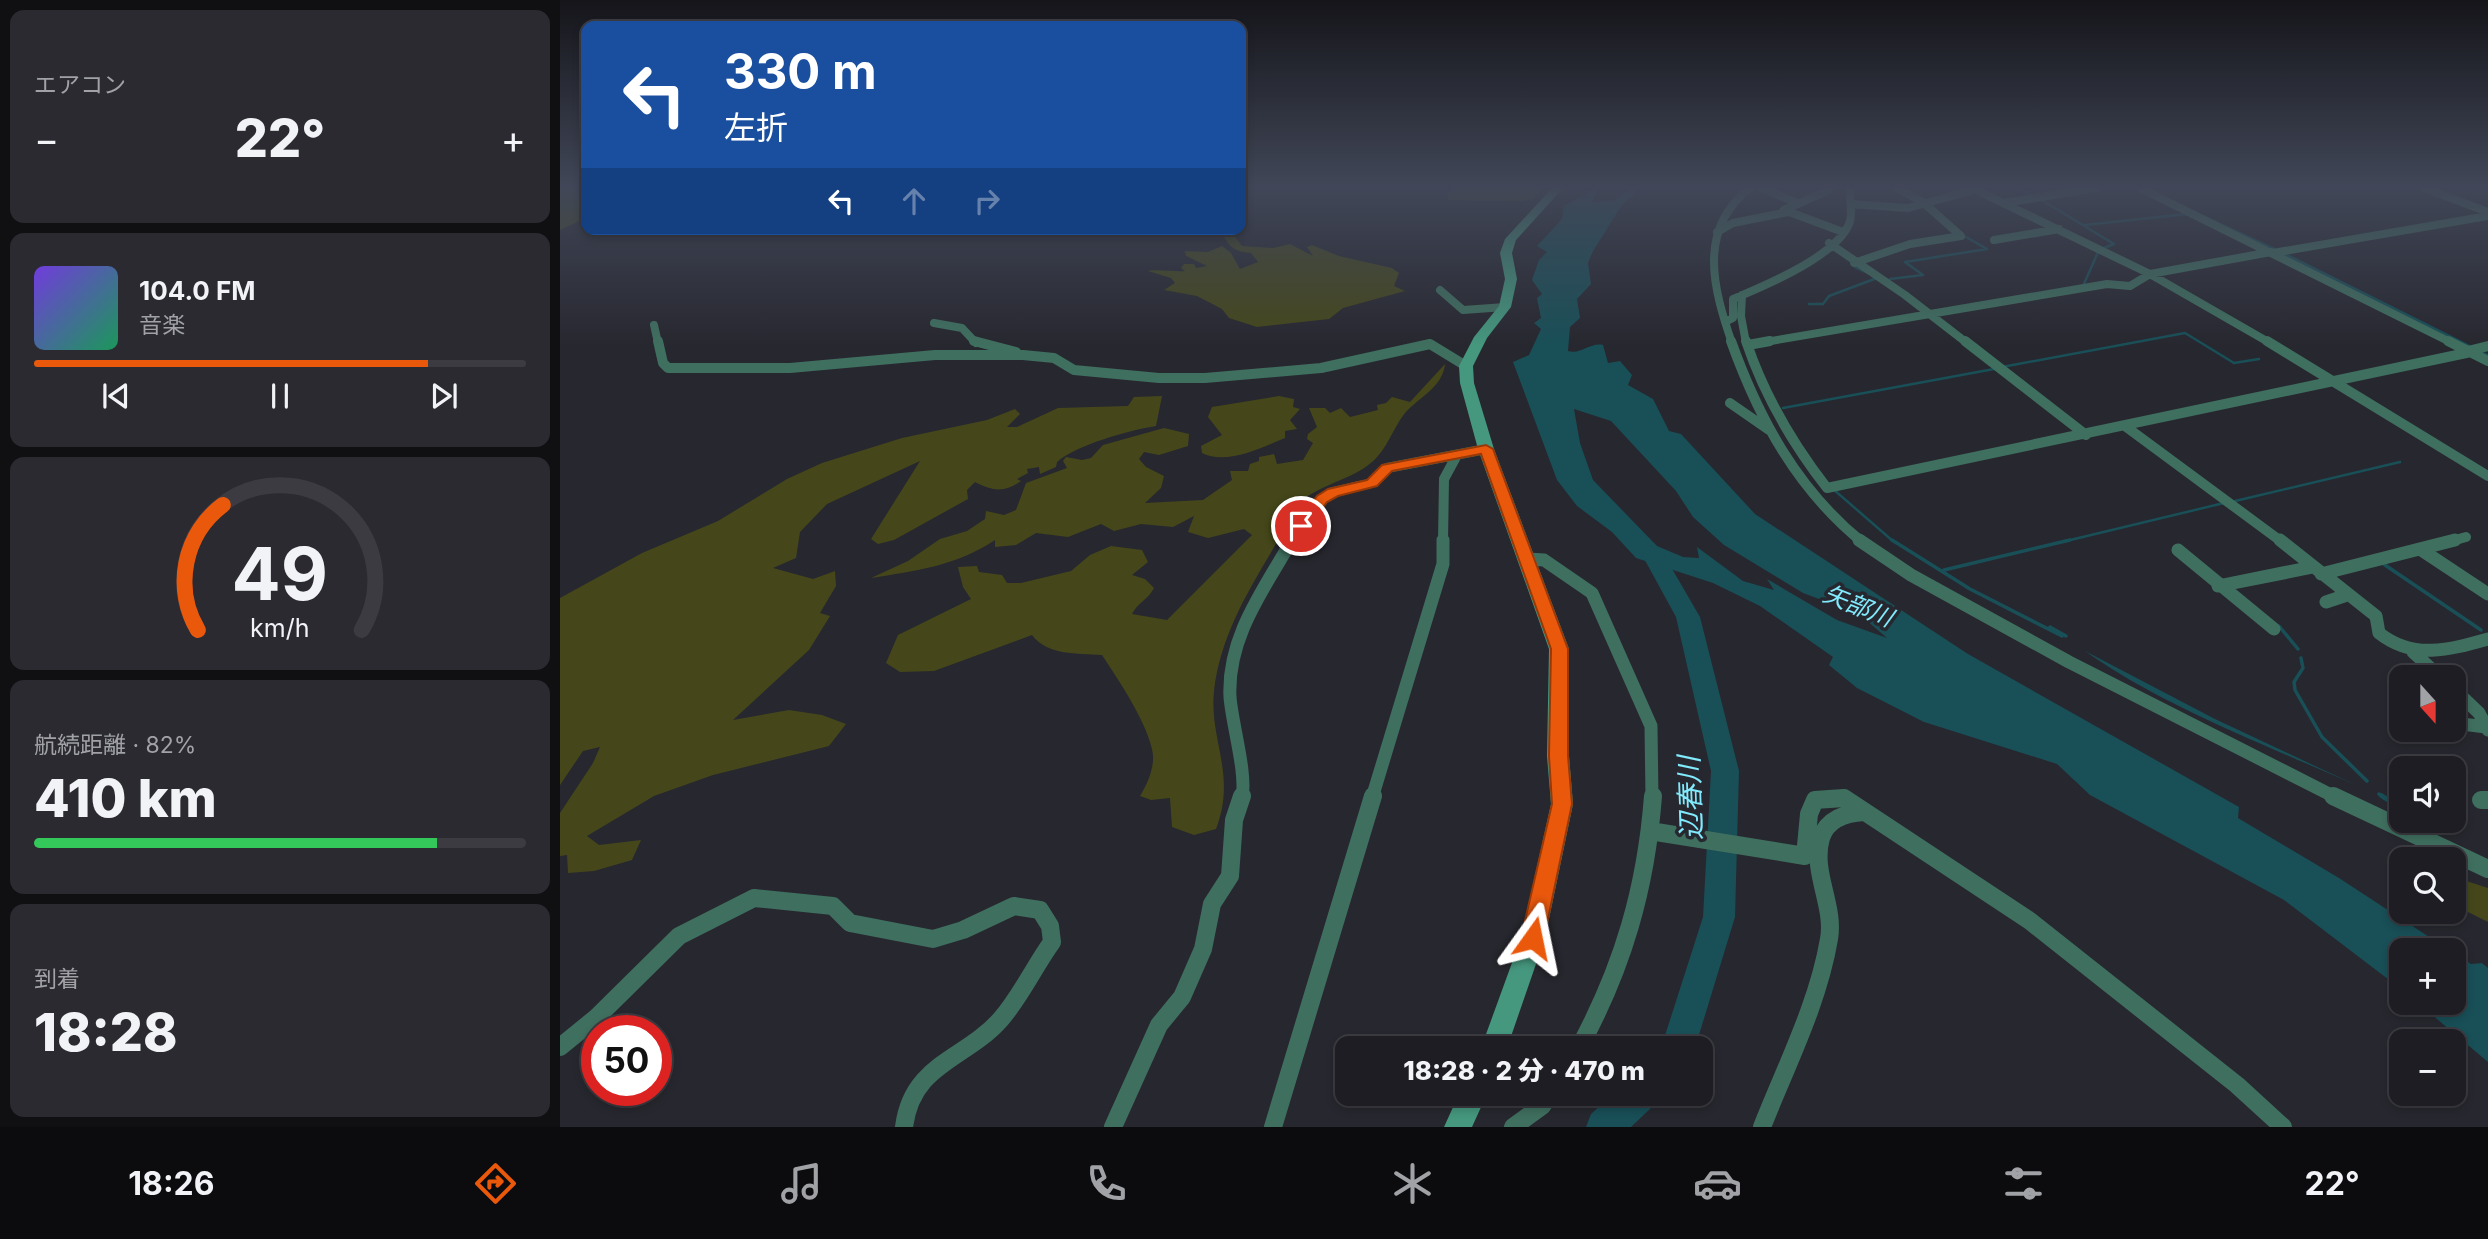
<!DOCTYPE html>
<html lang="ja">
<head>
<meta charset="utf-8">
<style>
	:root { --surface:#1d1d23; --page:#2a2a30; --text:#f1f3f6; --muted:#a0a2a6; --line:#3b3b41; --accent:#ea580c }
	body { margin:0; font-family:Inter,"Noto Sans JP",sans-serif; background:var(--page); color:var(--text); height:100vh; display:flex; flex-direction:column; font-size:26px; white-space:nowrap }
	* { box-sizing:border-box; margin:0 }
	p { font-size:23px; color:var(--muted) }
	.icon { flex:none; width:38px; height:38px; fill:none; stroke:currentColor; stroke-width:2; stroke-linecap:round; stroke-linejoin:round }
	.map { position:relative; flex:1; overflow:hidden }
	.sheet { display:flex; flex-direction:column; gap:10px; padding:10px; background:#101013; width:560px }
	.sheet>* { flex:none }
	.hud { position:absolute; left:21px; top:21px; width:665px; height:214px; border-radius:14px; box-shadow:0 4px 10px #0003,0 0 0 2px var(--line); background:#1a4fa0; color:#fff; overflow:hidden }
	.needle { width:46px; rotate:159deg }
	.buttons { position:absolute; left:1829px; top:665px; display:grid; gap:14px }
	.buttons a { display:grid; place-items:center; width:77px; height:77px; border-radius:14px; background:var(--surface); box-shadow:0 4px 10px #0003,0 0 0 2px var(--line); font-size:35px }
	.speed { position:absolute; left:21px; top:1015px; display:flex; gap:14px; font-size:35px; font-weight:700; text-align:center }
	.speed>* { display:grid; place-content:center; width:91px; height:91px; border-radius:50%; background:var(--surface); box-shadow:0 4px 10px #0003,0 0 0 2px var(--line); line-height:1 }
	.speed .limit { border:10px solid #d22; background:#fff; color:#111 }
	.pin { position:absolute; display:grid; place-items:center; width:60px; height:60px; color:#fff; margin:-30px; border:4px solid #fff; border-radius:50%; box-shadow:0 2px 7px #0007 }
	.me { position:absolute; width:77px; margin:-38px; rotate:12deg; stroke-linejoin:round; filter:drop-shadow(0 0 5px #0008) }
	.turn { display:flex; align-items:center; gap:24px; height:147px; padding:0 28px; font-size:32px }
	.turn .icon { width:91px; height:91px; stroke-width:2.5 }
	.turn b { display:block; font-size:49px; line-height:60px }
	.lanes { display:flex; align-items:center; height:66px; padding:0 28px; background:#0003; justify-content:center; gap:35px; direction:ltr }
	.lanes .off { opacity:.35 }
	.big { font-size:52px; font-weight:800; line-height:1.1 }
	.sheet .widget { flex:1; display:flex; flex-direction:column; justify-content:center; gap:10px; min-width:0; padding:0 24px; border-radius:14px; background:var(--page) }
	.sheet .dial { align-items:center; gap:0 }
	.dial svg { height:182px; overflow:visible; fill:none; stroke:var(--line); stroke-width:7; stroke-linecap:round; text-anchor:middle }
	.dial text { fill:var(--text); stroke:none }
	.song { display:flex; align-items:center; gap:21px }
	.cover { width:84px; height:84px; border-radius:10px; background:linear-gradient(135deg,hsl(260 70% 55%),hsl(150 70% 35%)) }
	.played { height:7px; border-radius:4px; background:linear-gradient(90deg,var(--accent) 80%,var(--line) 80%) }
	.keys { display:flex; justify-content:space-around; direction:ltr }
	.heat { display:flex; justify-content:space-between; align-items:center; font-size:38px; direction:ltr }
	.charge { height:10px; border-radius:5px; background:linear-gradient(90deg,#34c759 82%,var(--line) 0) }
	.trip { position:absolute; left:775px; top:1036px; width:378px; height:70px; border-radius:14px; background:var(--surface); box-shadow:0 4px 10px #0003,0 0 0 2px var(--line); font-weight:800; line-height:70px; text-align:center }
	.tab-bar { display:flex; height:112px; justify-content:space-around; align-items:center; background:#0c0c0e; color:var(--muted) }
	.tab-bar .icon { width:49px; height:49px }
	.tab-bar .selected { color:var(--accent) }
	.tab-bar b { font-size:32px; color:var(--text) }
	main { display:flex; flex:1; min-height:0 }
	.map>svg:first-child { display:block }
</style>
</head>
<body>
<main>
<section class="sheet">
<div class="widget"><p>エアコン</p>
<div class="heat"><a>−</a><b class="big">22°</b><a>+</a></div>
</div>
<div class="widget">
<div class="song"><i class="cover"></i><div><b>104.0 FM</b><p>音楽</p></div></div>
<div class="played"></div>
<div class="keys"><svg class="icon" aria-label="previous" viewBox="0 0 24 24"><path d="M18 5L8 12l10 7zM5 5v14"/></svg><svg class="icon" aria-label="pause" viewBox="0 0 24 24"><path d="M8 5v14M16 5v14"/></svg><svg class="icon" aria-label="next" viewBox="0 0 24 24"><path d="M6 5l10 7-10 7zM19 5v14"/></svg></div>
</div>
<div class="widget dial"><svg viewBox="0 0 100 80">
<path d="M14 69A42 42 0 1 1 86 69"/>
<path d="M14 69A42 42 0 0 1 25 14" stroke="#ea580c"/>
<text x="50" y="56" font-size="32" font-weight="700">49</text>
<text x="50" y="72" font-size="11">km/h</text>
</svg></div>
<div class="widget"><p>航続距離 · 82%</p><b class="big">410 km</b><div class="charge"></div></div>
<div class="widget"><p>到着</p><b class="big">18:28</b></div>
</section>
<div class="map">
<svg width="1928" height="1127" viewBox="0 0 1928 1127">
	<rect width="100%" height="100%" fill="#27272f"/>
	<path fill="#45471a" d="M0,188H26V218L0,230Z
		M893,188H981L973,199L960,201L889,200L887,196Z
		M665,232H671L682,246L713,248L730,244L753,256L747,247L752,245L779,256L832,268L839,273L834,286L845,291L783,308L769,319L697,327L669,318L662,309L637,296L604,290L615,283L611,278L588,271C593,269 614,272 625,271L621,268L624,264H634L636,268L647,266L626,256L625,251L648,252L662,246L671,253L680,269L698,262L691,253C676,252 670,248 663,235Z
		M885,364C883,387 858,398 845,413C831,431 827,452 807,466C788,480 762,484 740,502C707,564 662,620 654,691C649,741 677,774 656,829L634,835L612,827L610,798L591,800L580,796C588,783 596,765 592,749C585,719 559,681 542,655C517,653 488,656 472,635L374,671L340,672L326,663L338,635L411,599L403,587L398,567L417,566L419,572L442,575L447,583H461L511,571L530,555L551,546L582,550L588,562L572,575L585,579L594,588C588,600 578,602 572,614L607,620L692,535L684,529L648,538L628,532L634,516L613,527L581,524L554,531L541,524L508,537L476,533L456,545L435,547V540C396,566 355,571 311,578L348,561L380,539L407,531L425,519L426,511L444,515L456,510L466,483L507,468L503,461L506,457L522,460L531,458L543,445L604,428L629,434L628,446L599,455L584,452L579,459L586,467L604,476L601,488L585,503L643,500L672,480L670,471H688L690,464L699,461V457L714,454L717,464L743,460L753,443L747,439L748,434L757,427L749,408H765L770,413L781,408L790,417L818,410L817,405L826,403L832,397L850,402Z
		M602,396L596,426C570,430 516,445 497,462L496,467L480,474L479,467L467,469L468,473L457,479L461,481C446,492 434,492 415,482L407,490L408,499L334,540L318,544L311,539L360,461L267,504L240,532L236,558L213,568L253,579L275,571L276,586L260,613L270,616L249,650L173,720L229,710L262,715L286,724L269,746L153,775L94,796L27,836L39,845L81,840L72,860L34,871L8,873L7,855L0,856V813L33,763L40,747L23,751L0,785V598L82,553L158,521L227,479L262,463L342,438L427,420L455,409L460,414L447,427H457L498,408L568,406L574,397Z
		M719,396L734,399L733,407L740,409L730,420L737,429L725,431V438C700,448 667,465 642,453L641,446L662,435L648,417L652,407Z
		M1894,877L1928,888V922L1894,905Z"/>
	<path fill="#194f57" fill-rule="evenodd" d="M1035,188L1037,193L1032,202L1054,200L1066,192L1067,188H1075L1076,192L1060,208L1033,251L1028,263L1031,284L1017,299L1020,318L1010,327L1008,351C1021,355 1030,342 1043,345L1048,363L1060,361L1072,375L1068,385L1093,399L1109,431L1121,434L1195,514L1408,654L1679,807L1678,818L1779,878L1889,950H1841V989L1724,900L1530,795L1497,764L1364,722L1297,688L1269,665L1273,657L1200,606L1153,583L1076,558L1052,532L1017,506L997,480L953,362L969,355L981,329L974,323L981,318L977,298L982,294L972,280L979,260L987,252L977,246L1002,219L1004,206ZM1014,409L1051,421L1116,491L1133,517L1164,545L1243,593L1299,614L1327,638L1277,620L1207,579L1214,590L1183,581L1137,547L1139,558L1123,557L1097,546L1033,480L1020,443Z
		M1585,188L1726,253L1928,354V357Z
		M1525,651L1655,719L1802,788C1714,748 1603,707 1525,651Z
		M1894,953L1911,964L1922,963L1928,968V1062L1858,1003H1894Z"/>
	<g fill="none" stroke-linecap="round" stroke-linejoin="round">
		<path stroke="#194f57" stroke-width="2.5" d="M1458,188L1472,196
			M1539,190L1549,188
			M1480,199L1554,244L1539,250L1523,286
			M1525,225L1627,214
			M1295,267L1308,273
			M1330,279L1363,275L1345,262L1427,249L1406,237
			M1249,304H1263L1269,296L1317,278
			M1442,367L1625,333L1674,363L1699,359
			M1223,408L1434,369
			M1273,489L1334,542
			M1671,502L1840,462
			M1502,542L1664,503"/>
		<path stroke="#194f57" stroke-width="3.5" d="M1332,540L1410,589L1502,636
			M1822,563L1921,630
			M1384,570L1510,540
			M1719,626L1738,649
			M1490,627L1506,636
			M1741,658L1743,668L1734,682L1735,690L1762,737L1807,781
			M1819,794L1825,798"/>
		<path stroke="#194f57" stroke-width="5" d="M1822,796L1841,808
			M1861,821L1880,832"/>
		<path fill="#194f57" fill-rule="evenodd" d="M1092,546L1100,548L1140,617L1179,771L1175,917L1135,1048H1101L1143,917L1151,771L1116,617L1081,553L1084,548Z
			M1053,1094H1097L1092,1107L1071,1127H1026L1031,1114Z"/>
		<path stroke="#3f6f5f" stroke-width="8" d="M1201,188L1235,202
			M1265,188L1269,190L1224,210L1283,232
			M1337,188L1366,204
			M1412,188L1590,274L1710,343
			M1580,188L1892,343
			M1864,188L1928,212
			M1444,203L1537,188
			M1291,204L1348,208L1421,188
			M1157,232L1173,223L1228,212
			M1434,240L1499,229
			M1269,243L1345,295L1407,343
			M1713,253L1928,216
			M1294,263L1350,244L1401,236L1365,204
			M880,290L903,310L945,307
			M1182,295L1181,316L1186,343
			M1165,322L1173,318V299C1204,286 1280,255 1290,221C1293,211 1288,199 1291,188
			M374,323L402,328L416,343
			M94,325L98,343
			M1172,343C1153,288 1137,229 1190,188
			M1199,343L1547,284L1570,286L1590,274L1711,252"/>
		<path stroke="#3f6f5f" stroke-width="10" d="M98,341L103,363L108,368H230L375,355H463L494,358L514,370L599,378H645L761,368L870,344L906,366
			M414,341L456,352
			M1171,341C1199,419 1237,489 1302,542
			M1186,341C1204,395 1232,443 1267,488L1911,352
			M1405,341L1526,435
			M1707,341L1928,476
			M1888,341L1928,361
			M1188,345L1210,341
			M1908,351L1928,346
			M1170,403L1209,430
			M1565,426L1722,542
			M731,542L762,499L773,492L812,483L827,468L926,449
			M883,542L884,479L897,455
			M1888,542L1906,537"/>
		<path stroke="#3f6f5f" stroke-width="13" d="M1299,540L1351,575L1509,662L1777,798
			M1720,540L1816,616L1819,633C1853,660 1889,650 1928,639
			M1860,549L1928,594
			M1618,550L1714,629
			M968,559L984,560L1032,593L1091,726L1092,798
			M1761,574L1895,540
			M1658,586L1753,567
			M1766,602L1787,595
			M1853,652L1880,677
			M1894,689L1919,713L1928,730
			M1894,723L1926,727
			M682,798C687,773 672,724 670,697C667,637 704,589 732,540
			M812,798L883,564V540"/>
		<path stroke="#3f6f5f" stroke-width="18" d="M1773,796L1928,869
			M1921,800H1928
			M1090,831L1245,856L1249,814L1255,800L1284,798L1470,921L1677,1085L1723,1127
			M0,1047L37,1017L119,936L194,898L273,906L290,923L373,939L403,930L454,906L480,910L490,926L492,942C474,967 461,996 441,1019C405,1060 352,1063 344,1127
			M1019,1048C1063,967 1086,888 1093,796
			M553,1127L599,1025L622,997L643,949L652,904L670,876L674,820L682,796
			M713,1127L813,796
			M953,1127L982,1106L990,1094
			M1202,1127C1226,1066 1258,1004 1269,939C1275,905 1251,872 1261,838C1267,819 1286,813 1304,812"/>
		<path fill="#45977e" fill-rule="evenodd" d="M992,188H1003L956,240L952,253L957,279L951,307L927,338L913,366L914,383L934,449L1009,649V756L1013,804L985,938L947,1048H921L961,938L991,804L987,756L989,649L918,449L900,383L899,366L914,337L939,306L945,279L940,253L945,239Z
			M899,1094H927L912,1127H884Z"/>
	</g>
	<linearGradient id="sky" x2="0" y2="1"><stop stop-color="#15151a"/><stop offset="0.54" stop-color="#414758"/><stop offset="1" stop-color="#414758" stop-opacity="0"/></linearGradient>
	<rect width="1928" height="346" fill="url(#sky)"/>
	<path fill="#ea580c" stroke="#983908" stroke-width="2" d="M926,445L933,449L1008,649V756L1012,804L984,938L981,945L973,948L965,945L961,938L992,804L989,756L991,649L921,454L832,471L817,486L778,496L767,502L747,529H736L733,526L757,496L768,489L807,480L822,465Z"/>
	<g text-anchor="middle" stroke-width="7" stroke-linejoin="round" paint-order="stroke">
		<g font-size="24" font-style="italic" fill="#81ebfd" stroke="#27272f">
			<text transform="translate(1298 606) rotate(22)" y="8">矢部川</text>
		</g>
		<g font-size="28" font-style="italic" fill="#81ebfd" stroke="#27272f">
			<text transform="translate(1130 798) rotate(-92)" y="10">辺春川</text>
		</g>
	</g>
</svg>
<div class="buttons">
<a><svg class="needle" viewBox="-14 -14 28 28"><path d="M0-13l5 13h-10z" fill="#e53935"/><path d="M0 13l5-13h-10z" fill="#a0a2a6"/></svg></a>
<a><svg class="icon" aria-label="sound" viewBox="0 0 24 24"><path d="M4 9h4l5-4v14l-5-4H4zM17 9q2 3 0 6"/></svg></a>
<a><svg class="icon" aria-label="search" viewBox="0 0 24 24"><circle cx="10" cy="10" r="6"/><path d="M15 15l6 6"/></svg></a>
<a>+</a>
<a>−</a>
</div>
<div class="speed"><div class="limit">50</div></div>
<div class="pin" style="left:741px;top:526px;background:#d93025"><svg class="icon" aria-label="arrive" viewBox="0 0 24 24"><path d="M6 21V4h12l-3 4 3 4H6"/></svg></div>
<svg class="me" style="left:973px;top:938px" viewBox="-20 -20 40 40"><path d="M0-17L14 15 0 8-14 15z" fill="#ea580c" stroke="#fff" stroke-width="4"/></svg>
<div class="trip">18:28 · 2 分 · 470 m</div>
<div class="hud">
<div class="turn"><svg class="icon" aria-label="left" viewBox="0 0 24 24"><path d="M17 20v-9H6M10 6l-5 5 5 5"/></svg><div><b>330 m</b>左折</div></div>
<div class="lanes"><svg class="icon" aria-label="left" viewBox="0 0 24 24"><path d="M17 20v-9H6M10 6l-5 5 5 5"/></svg><svg class="icon off" aria-label="ahead" viewBox="0 0 24 24"><path d="M12 20V5M6 11l6-6 6 6"/></svg><svg class="icon off" aria-label="right" viewBox="0 0 24 24"><path d="M7 20v-9h11M14 6l5 5-5 5"/></svg></div>
</div>
</div>
</main>
<nav class="tab-bar">
<b>18:26</b>
<svg class="icon selected" aria-label="directions" viewBox="0 0 24 24"><path d="M12 3l9 9-9 9-9-9zM9 14v-3h6M13 9l2 2-2 2"/></svg>
<svg class="icon" aria-label="music" viewBox="0 0 24 24"><path d="M9 18V5l10-2v13"/><circle cx="6" cy="18" r="3"/><circle cx="16" cy="16" r="3"/></svg>
<svg class="icon" aria-label="phone" viewBox="0 0 24 24"><path d="M5 4h4l2 5-3 2q2 4 5 5l2-3 5 2v4C11 20 4 13 5 4z"/></svg>
<svg class="icon" aria-label="climate" viewBox="0 0 24 24"><path d="M12 3v18M4 7l16 10M4 17L20 7"/></svg>
<svg class="icon" aria-label="car" viewBox="0 0 24 24"><path d="M5 17H2v-5l4-1 3-4h7l3 4 3 1v5h-3M9 17h6M6 11h13"/><circle cx="7" cy="17" r="2"/><circle cx="17" cy="17" r="2"/></svg>
<svg class="icon" aria-label="filters" viewBox="0 0 24 24"><path d="M4 7h16M4 17h16"/><circle cx="9" cy="7" r="2"/><circle cx="15" cy="17" r="2"/></svg>
<b>22°</b>
</nav>
</body>
</html>
